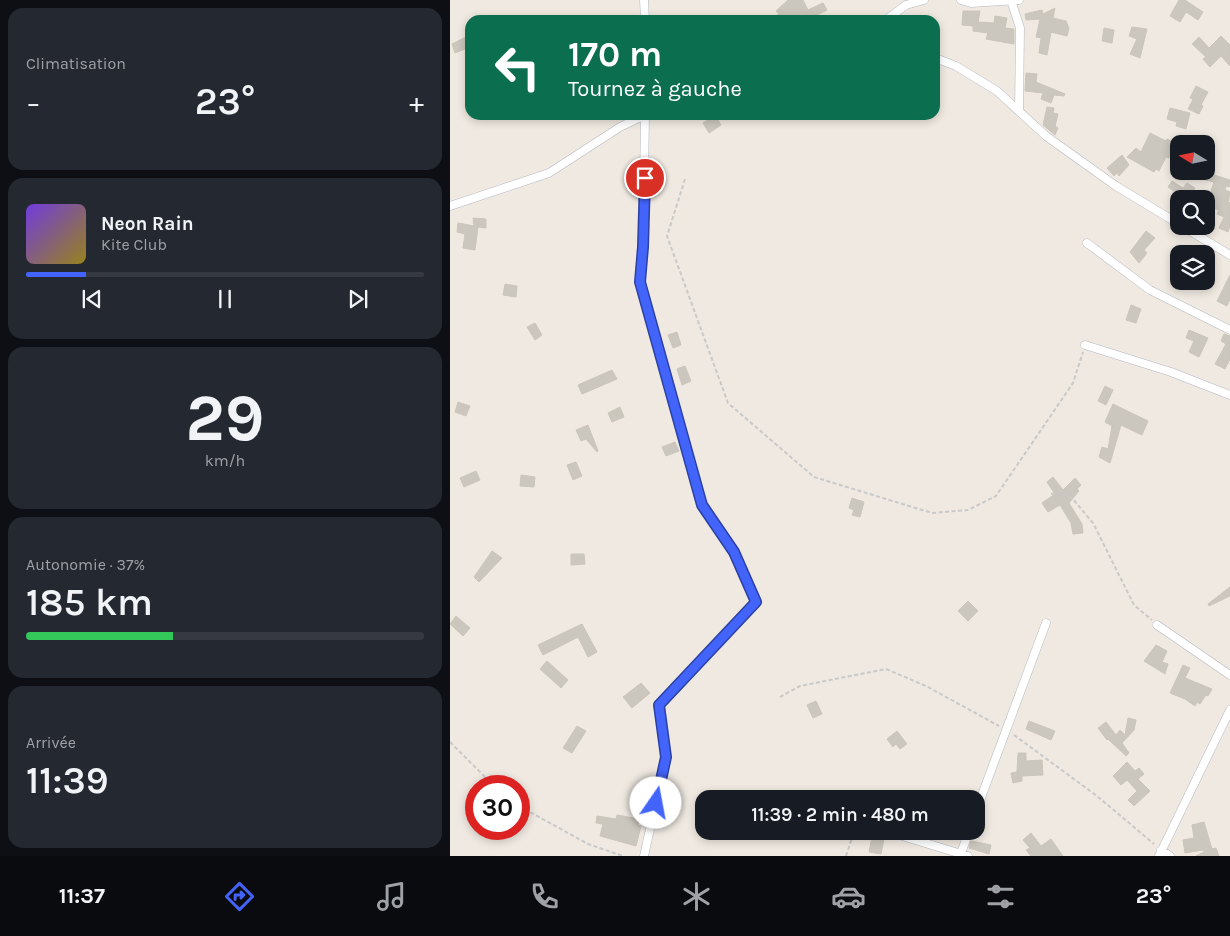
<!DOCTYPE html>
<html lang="fr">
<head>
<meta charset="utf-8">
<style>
	:root { --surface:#171b24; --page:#242831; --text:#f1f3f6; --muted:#9ea1a6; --line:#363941; --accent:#4264fb }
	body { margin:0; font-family:Karla,sans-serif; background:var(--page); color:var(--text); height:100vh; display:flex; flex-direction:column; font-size:19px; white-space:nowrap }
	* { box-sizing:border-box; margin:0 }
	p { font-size:16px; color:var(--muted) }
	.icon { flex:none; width:28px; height:28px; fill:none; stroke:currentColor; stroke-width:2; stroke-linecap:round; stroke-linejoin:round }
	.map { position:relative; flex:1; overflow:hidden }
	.panel { display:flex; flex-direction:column; gap:8px; padding:8px; background:#0d0f14; width:450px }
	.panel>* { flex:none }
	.banner { position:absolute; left:15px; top:15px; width:475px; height:105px; border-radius:15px; box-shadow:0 2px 8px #0003; background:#0b6e4f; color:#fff; overflow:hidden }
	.needle { width:32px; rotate:280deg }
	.buttons { position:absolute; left:720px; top:135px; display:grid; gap:10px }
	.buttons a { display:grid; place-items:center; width:45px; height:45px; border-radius:10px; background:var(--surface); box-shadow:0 2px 8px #0003; font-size:25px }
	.speed { position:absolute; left:15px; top:775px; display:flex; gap:10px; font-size:25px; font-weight:700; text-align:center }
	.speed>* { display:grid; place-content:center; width:65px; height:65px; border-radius:50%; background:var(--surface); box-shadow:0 2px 8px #0003; line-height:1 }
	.speed .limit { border:8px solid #d22; background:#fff; color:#111 }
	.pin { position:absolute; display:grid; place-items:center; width:42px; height:42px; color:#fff; margin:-21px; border:2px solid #fff; border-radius:50%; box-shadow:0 1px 5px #0007 }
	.me { position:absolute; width:55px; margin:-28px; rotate:12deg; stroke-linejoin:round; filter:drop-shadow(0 0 4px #0008) }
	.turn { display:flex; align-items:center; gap:18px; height:105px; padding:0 20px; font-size:22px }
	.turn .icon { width:65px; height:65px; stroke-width:2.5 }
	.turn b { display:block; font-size:35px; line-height:42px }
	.big { font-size:38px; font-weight:600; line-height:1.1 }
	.panel .card { flex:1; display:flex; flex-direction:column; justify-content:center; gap:8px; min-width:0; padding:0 18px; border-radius:15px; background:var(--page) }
	.panel .dial { align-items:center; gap:0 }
	.dial b { font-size:65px; line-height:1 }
	.song { display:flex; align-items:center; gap:15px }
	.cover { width:60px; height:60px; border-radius:8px; background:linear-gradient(135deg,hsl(260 70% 55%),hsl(50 70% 35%)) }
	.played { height:5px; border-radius:2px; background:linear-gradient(90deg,var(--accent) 15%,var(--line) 15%) }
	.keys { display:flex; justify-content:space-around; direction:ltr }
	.heat { display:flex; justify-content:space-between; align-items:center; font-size:28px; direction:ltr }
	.charge { height:8px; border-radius:4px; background:linear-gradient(90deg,#34c759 37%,var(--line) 0) }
	.trip { position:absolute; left:245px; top:790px; width:290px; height:50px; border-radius:15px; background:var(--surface); box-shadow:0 2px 8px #0003; font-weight:600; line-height:50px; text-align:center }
	.tab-bar { display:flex; height:80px; justify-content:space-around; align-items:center; background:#090b0e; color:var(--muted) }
	.tab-bar .icon { width:35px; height:35px }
	.tab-bar .selected { color:var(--accent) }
	.tab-bar b { font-size:22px; color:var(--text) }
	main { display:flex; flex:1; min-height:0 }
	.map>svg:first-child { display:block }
</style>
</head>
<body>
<main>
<section class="panel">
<div class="card"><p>Climatisation</p>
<div class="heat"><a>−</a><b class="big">23°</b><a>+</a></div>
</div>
<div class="card">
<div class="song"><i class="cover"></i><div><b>Neon Rain</b><p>Kite Club</p></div></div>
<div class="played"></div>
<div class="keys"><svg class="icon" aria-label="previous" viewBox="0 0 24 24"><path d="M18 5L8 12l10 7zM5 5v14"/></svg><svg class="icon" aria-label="pause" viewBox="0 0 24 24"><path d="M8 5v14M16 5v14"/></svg><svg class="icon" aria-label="next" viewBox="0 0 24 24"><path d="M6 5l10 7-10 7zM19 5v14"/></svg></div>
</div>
<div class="card dial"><b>29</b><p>km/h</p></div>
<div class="card"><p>Autonomie · 37%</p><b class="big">185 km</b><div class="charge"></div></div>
<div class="card"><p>Arrivée</p><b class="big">11:39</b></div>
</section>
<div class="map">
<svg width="780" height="856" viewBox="0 0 780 856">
	<rect width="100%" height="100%" fill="#efe9e1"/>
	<path fill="#cbc7bf" stroke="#cbc5ba" d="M338,0H353L358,10L373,3L377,10L357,20H319L329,14L326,11Z
		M729,0H735L753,12L748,20L736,12L730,22L720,16Z
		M605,8L603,18L616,21L619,28L617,36L601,32L597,55L589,53L591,38L586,37L590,19L576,20L575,14L592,10L593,14Z
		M513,11H530L528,22L544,23L545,16L557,18L555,28L564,29V44L536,39L538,33L523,31V26L512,25Z
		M682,27L697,29L690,58L680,54L687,39L679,36Z
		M654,28L664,30L662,43L652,41Z
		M771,36L780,45V66L771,56L760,67L753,59L756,57L742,44L749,37L759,48Z
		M16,37L20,47L5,53L2,44Z
		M576,73L587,74L586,82L615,94L614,96L604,95L601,103L591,99L593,93L575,91Z
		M746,86L758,92L751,105L753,106L749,114L738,109L743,99L740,98Z
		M597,107L604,108L603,113L608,114L605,126L608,128L605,135L593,125Z
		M720,108L740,113L736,129L726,126L727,122L717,119Z
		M265,115L271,125L259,133L253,123Z
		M700,133L716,141L717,139L725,143L719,158L716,157L709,171L706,169L704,172L677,157L686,148L691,152Z
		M672,155L679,165L669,176L667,173L664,176L657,168Z
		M754,171H762L761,174L780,180V187L776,186L775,190L780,192L778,205L780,202V226L778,232L769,228L774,217L767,214L769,210L756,206L764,182L752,179Z
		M722,181L733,188L737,183L745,188L743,191L753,199H725L728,194L718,187Z
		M23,218L36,219V228L28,227L25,250L13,248L15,234L7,232L8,223L24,226Z
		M696,231L705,238L694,250L697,253L689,263L680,252Z
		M780,275V299L777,306L767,301Z
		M55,284L67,286L66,297L53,295Z
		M681,305L691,309L686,323L676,320Z
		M85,323L92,335L85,340L77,327Z
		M739,330L758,338L749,357L739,352L744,341L736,338Z
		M227,332L231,345L223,348L218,335Z
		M774,334L780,336V359L775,369L765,364L776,344L771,341Z
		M235,366L241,381L232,385L227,369Z
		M162,370L167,379L132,394L128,385Z
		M655,386L663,390L656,405L648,401Z
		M8,402L20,406L16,416L5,412Z
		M663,404L698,421L692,435L671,425L660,463L649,457L652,447L658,449L662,426L655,422Z
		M170,407L174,417L162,422L158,413Z
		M138,425L148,451L147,452L136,439L131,441L126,430Z
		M225,442L229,451L216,456L212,447Z
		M126,462L132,476L123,480L117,465Z
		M26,471L30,480L14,487L10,478Z
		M71,475L85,477L84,487L70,486Z
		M603,477L613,490L625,478L631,485L627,489L629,491L619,503L632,524L633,533L623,534L621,523L610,505L598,512L592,503L605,494L597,482Z
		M402,498L414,502L410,517L402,515L404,510L399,508Z
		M42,551L52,558L29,582L24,577Z
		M121,554H134L135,564L121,565Z
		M780,587V596L759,606L758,604Z
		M518,601L528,611L518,621L508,611Z
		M6,616L20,628L13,636L0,624Z
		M132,624L147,652L138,657L128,637L93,655L88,645Z
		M706,645L717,651L712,662L718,664L715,674L694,661Z
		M97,661L118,680L111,688L90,669Z
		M733,665L740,668L735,678L762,689L758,696L756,695L750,704L747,702L745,706L735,699L720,693Z
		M191,683L200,693L182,708L173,697Z
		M366,701L372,714L363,718L357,705Z
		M678,718L686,720L684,730L672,743L679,753L676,756L658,739L657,740L648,728L656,722L666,735L670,730L675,735Z
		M579,721L605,731L601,740L576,729Z
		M127,726L136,731L122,753L113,748Z
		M447,731L457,744L450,749L446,744L443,747L437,739Z
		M568,753H576V761L592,760L593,775L572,776V781L563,783L561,773L567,772Z
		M677,762L685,771L689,768L694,774L688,779L700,791L684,806L678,800L687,791L677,780L671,785L663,776Z
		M167,815L189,819L188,825L191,826L186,846L150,836L153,824L146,823L147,816L166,819Z
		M754,822L762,849L766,848L769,856H746L754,852L753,850L735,853L733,840L744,838L742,825Z
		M581,833L591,846L601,839L613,856H581L576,850L580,848L573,840Z
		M422,837L434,839L431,854L419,852Z
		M521,841L541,845L539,854L519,848Z"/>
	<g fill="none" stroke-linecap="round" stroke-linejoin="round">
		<g stroke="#b4b7c1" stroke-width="9">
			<path id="street" d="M194,0L195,20
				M511,0L521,3L569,0
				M561,0L570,28L569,111
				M436,20L456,5L474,0
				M485,58L506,66L547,91L596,136L666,186L729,224
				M0,206L99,173L170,127L195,115
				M732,226L780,255
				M637,243L700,290L780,330
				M635,345L721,372L780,395
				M707,625L780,675
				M526,811L596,623
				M436,831L518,856
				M711,850L720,856
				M194,856L216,757L209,705L306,603L284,552L252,505L190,282L193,247L195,115
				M510,856L519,831
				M709,856L780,710"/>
		</g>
		<path stroke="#c9c9c9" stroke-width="2" stroke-dasharray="4 2.5" stroke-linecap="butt" d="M235,179L217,236L278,403L364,477L482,513L518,510L546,496L623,383L633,352
			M601,494L612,492L622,498L643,523L684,605L702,620
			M330,697L350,686L436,669L476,686L549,726
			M564,735L647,796L704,844
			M0,742L44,786
			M69,806L138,844L173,856
			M396,856L402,838L413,831"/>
		<use href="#street" stroke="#fff" stroke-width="8"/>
	</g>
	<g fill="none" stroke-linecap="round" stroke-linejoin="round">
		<g stroke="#2b41a3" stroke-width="12">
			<path id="route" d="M195,178L193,247L190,282L252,505L284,552L306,602L209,705L216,757L206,803"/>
		</g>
		<use href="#route" stroke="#4264fb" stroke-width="9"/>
	</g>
</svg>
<div class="buttons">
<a><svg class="needle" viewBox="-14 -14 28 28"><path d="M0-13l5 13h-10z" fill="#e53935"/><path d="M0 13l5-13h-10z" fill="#9ea1a6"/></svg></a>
<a><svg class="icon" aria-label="search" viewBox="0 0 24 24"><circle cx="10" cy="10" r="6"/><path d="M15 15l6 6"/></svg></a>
<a><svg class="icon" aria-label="layers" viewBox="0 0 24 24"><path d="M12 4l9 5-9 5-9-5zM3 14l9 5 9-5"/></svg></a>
</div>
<div class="speed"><div class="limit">30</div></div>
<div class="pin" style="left:195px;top:178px;background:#d93025"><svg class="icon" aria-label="arrive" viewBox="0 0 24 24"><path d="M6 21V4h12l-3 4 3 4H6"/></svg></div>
<svg class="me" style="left:206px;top:803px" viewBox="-20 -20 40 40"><circle r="19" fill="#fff"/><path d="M0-13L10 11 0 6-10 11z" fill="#4264fb"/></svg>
<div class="trip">11:39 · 2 min · 480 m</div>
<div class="banner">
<div class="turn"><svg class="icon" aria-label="left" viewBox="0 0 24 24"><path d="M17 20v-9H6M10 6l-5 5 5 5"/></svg><div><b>170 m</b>Tournez à gauche</div></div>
</div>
</div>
</main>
<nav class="tab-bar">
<b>11:37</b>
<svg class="icon selected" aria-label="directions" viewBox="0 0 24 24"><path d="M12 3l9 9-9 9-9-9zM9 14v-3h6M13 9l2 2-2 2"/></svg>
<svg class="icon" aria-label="music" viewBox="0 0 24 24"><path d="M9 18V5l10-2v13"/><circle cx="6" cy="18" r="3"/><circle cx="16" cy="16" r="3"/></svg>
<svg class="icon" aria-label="phone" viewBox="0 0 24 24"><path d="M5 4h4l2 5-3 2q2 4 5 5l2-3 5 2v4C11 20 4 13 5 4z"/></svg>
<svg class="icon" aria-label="climate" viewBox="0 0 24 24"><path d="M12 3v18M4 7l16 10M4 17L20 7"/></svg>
<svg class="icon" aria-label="car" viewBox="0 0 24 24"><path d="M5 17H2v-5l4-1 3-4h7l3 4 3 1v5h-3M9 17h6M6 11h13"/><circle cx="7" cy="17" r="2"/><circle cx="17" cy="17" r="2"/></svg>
<svg class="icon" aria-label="filters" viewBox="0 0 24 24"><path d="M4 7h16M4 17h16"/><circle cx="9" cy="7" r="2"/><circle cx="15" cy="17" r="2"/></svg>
<b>23°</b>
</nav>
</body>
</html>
